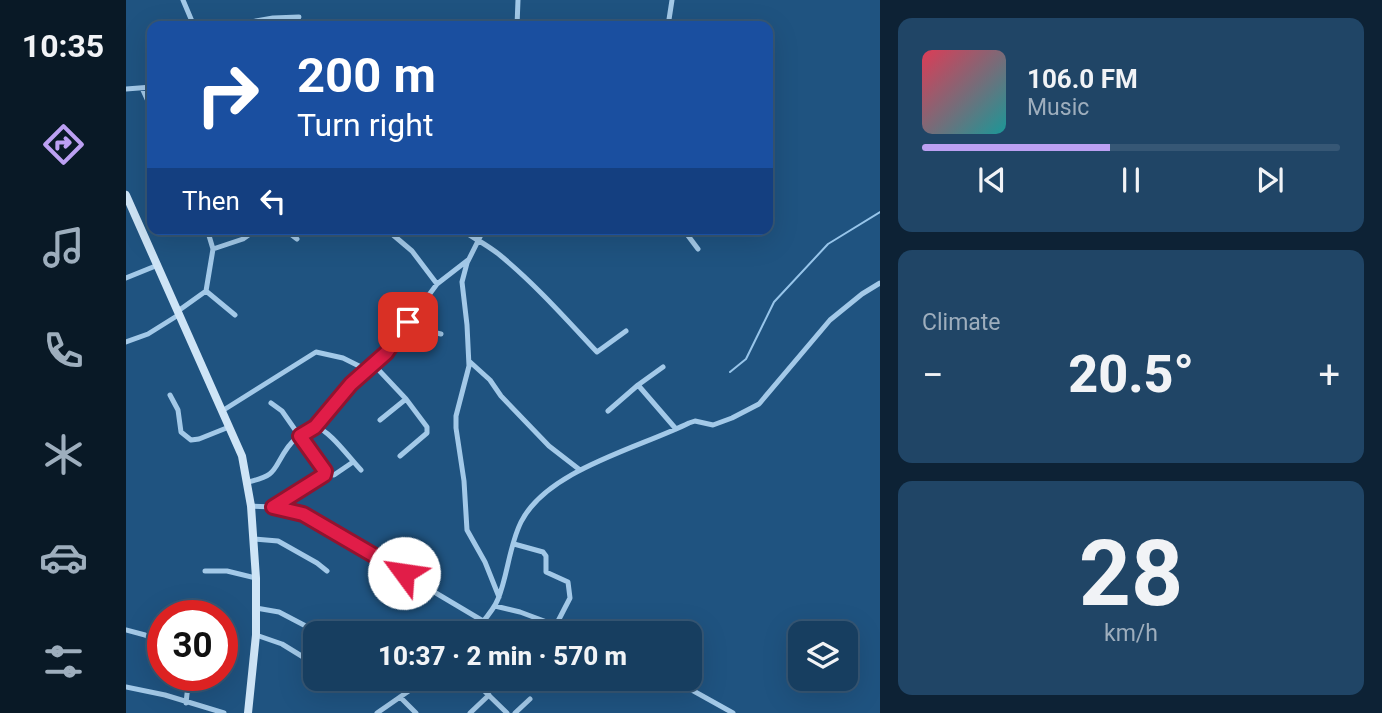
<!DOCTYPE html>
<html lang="en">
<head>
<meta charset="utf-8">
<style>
	:root { --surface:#173e60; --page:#204566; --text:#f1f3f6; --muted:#9eaebd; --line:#365775; --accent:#bca0f2 }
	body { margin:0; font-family:Roboto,sans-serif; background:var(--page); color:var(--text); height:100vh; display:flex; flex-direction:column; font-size:26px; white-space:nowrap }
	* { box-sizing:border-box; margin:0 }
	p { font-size:23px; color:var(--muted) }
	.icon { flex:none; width:38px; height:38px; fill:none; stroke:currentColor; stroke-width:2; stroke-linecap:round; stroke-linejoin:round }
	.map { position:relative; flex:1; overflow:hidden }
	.drawer { display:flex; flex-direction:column; gap:18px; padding:18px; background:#0d2235; width:502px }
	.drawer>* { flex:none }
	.guide { position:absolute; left:21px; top:21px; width:626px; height:214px; border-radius:14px; box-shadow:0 7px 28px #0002,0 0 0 2px var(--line); background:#1a4fa0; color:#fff; overflow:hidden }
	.buttons { position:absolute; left:662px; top:621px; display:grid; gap:14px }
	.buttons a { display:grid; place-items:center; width:70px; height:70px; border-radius:14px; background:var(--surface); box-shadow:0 7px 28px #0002,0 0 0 2px var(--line); font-size:35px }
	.speed { position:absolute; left:21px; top:600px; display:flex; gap:14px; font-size:35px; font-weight:700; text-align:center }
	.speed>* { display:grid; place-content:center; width:91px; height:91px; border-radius:50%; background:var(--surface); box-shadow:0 7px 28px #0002,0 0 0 2px var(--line); line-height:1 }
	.speed .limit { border:10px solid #d22; background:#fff; color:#111 }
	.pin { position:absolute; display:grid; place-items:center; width:60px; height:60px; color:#fff; margin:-30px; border-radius:14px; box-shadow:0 4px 10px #0006 }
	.me { position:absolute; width:77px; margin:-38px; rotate:301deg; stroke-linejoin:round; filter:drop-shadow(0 0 5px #0008) }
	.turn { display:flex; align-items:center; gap:24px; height:147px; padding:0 35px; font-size:32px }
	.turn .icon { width:91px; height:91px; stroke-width:2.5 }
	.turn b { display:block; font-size:49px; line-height:60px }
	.then { display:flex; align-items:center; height:66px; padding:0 35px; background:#0003; gap:14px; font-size:26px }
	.big { font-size:52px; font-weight:800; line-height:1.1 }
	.drawer .widget { flex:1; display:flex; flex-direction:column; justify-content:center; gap:10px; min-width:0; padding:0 24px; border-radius:14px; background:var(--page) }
	.drawer .dial { align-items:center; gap:0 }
	.dial b { font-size:91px; line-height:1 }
	.song { display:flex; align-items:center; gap:21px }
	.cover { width:84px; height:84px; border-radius:10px; background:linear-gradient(135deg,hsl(350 70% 55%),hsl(180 70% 35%)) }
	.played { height:7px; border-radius:4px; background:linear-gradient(90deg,var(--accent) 45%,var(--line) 45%) }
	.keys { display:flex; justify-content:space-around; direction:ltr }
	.heat { display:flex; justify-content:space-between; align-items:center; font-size:38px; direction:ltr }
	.trip { position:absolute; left:177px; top:621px; width:399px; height:70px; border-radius:14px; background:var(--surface); box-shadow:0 7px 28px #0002,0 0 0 2px var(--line); font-weight:800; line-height:70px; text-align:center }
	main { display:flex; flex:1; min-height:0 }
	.menu { display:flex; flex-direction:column; width:126px; justify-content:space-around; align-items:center; background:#091926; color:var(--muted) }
	.menu .icon { width:49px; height:49px }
	.menu .selected { color:var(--accent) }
	.menu b { font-size:32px; color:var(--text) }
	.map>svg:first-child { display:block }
</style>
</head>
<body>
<main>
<nav class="menu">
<b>10:35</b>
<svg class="icon selected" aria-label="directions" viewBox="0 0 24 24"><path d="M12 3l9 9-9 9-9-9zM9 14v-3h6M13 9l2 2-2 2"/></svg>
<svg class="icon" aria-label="music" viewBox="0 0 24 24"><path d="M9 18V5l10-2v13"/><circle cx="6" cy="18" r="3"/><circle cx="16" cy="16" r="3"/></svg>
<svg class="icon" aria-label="phone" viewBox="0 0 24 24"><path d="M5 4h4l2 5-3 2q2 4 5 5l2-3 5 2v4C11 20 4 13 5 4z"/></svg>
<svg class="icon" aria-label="climate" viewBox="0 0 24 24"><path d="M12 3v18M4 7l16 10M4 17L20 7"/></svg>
<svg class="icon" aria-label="car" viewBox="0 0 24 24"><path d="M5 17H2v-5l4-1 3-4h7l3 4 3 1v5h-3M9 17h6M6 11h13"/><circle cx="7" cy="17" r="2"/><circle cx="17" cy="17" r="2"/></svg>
<svg class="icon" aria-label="filters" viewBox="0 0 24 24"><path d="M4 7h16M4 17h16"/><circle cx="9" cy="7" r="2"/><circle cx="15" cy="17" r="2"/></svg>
</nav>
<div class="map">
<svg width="754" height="713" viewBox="0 0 754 713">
	<rect width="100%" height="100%" fill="#1f5380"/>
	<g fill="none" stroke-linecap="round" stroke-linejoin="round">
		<path stroke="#97c5ea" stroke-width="2" d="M604,372L620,359L648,302L702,244L754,212"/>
		<path stroke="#a3c9e8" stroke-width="5" d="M57,0L68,26
			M102,26L147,18L173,17
			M391,26L392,0
			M542,26L546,0
			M16,88L26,110
			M0,89L26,87
			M158,229L171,239
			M260,229L286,251L311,284
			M334,229C347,238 362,245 375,256C410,285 440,319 471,352L500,331
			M358,229L341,263L336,282L341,325L343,366L330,416V428L338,481L341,530L359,562L373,597
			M557,229L572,249
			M87,249L117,239L131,229
			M0,278L32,265
			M80,291L109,315
			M52,311L80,291L87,249L81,229
			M282,322L297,330L315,334
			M0,342L22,334L54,314
			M343,361L364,380L375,396L423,446L454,470
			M248,365L280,399L301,427V433L274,456
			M512,385L537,367
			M44,395L52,410L55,432L65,440L73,439L103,427
			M145,403L156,411L200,474L147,507
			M96,411L190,352L217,358L241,370
			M482,411L512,385L550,429
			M254,420L280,399
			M189,427L225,384L260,353L311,284L342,260
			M200,474L208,475L227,462
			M122,482C153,475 146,469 162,447C168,438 179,432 189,427C203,429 224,459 235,470
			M125,506L147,507L177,514L357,621
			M128,539L152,541L191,563L201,571
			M388,544L417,552L420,556V572L442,582L444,598L430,625
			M79,571H101L130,578
			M369,606L394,612L453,634
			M130,608L153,612L195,634
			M0,630L19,635L37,644
			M347,634C355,623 367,612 372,599C382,575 383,546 395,522C421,470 513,448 563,423L569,421L587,425L606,418L633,404L704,320L736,294L754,283
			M130,635L156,644L182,660
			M263,679L279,692
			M346,679L381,713
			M546,679L607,713
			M0,687L39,695L98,713
			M274,697L290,713
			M60,703L63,676
			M251,713L300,679
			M344,713L363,695
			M389,713L404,699"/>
		<path stroke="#cee4f6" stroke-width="8" d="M0,195L116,456L125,506L130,578V635L122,713"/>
	</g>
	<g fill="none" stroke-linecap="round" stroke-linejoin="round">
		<g stroke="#92132f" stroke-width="18">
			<path id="route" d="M278,573L177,514L147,507L198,475L199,471L174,436L189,427L225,384L260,353L282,322"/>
		</g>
		<use href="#route" stroke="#e11d48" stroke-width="12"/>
	</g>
</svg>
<div class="buttons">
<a><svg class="icon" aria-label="layers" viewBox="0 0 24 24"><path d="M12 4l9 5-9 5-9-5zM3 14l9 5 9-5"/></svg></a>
</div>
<div class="speed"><div class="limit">30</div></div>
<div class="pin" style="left:282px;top:322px;background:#d93025"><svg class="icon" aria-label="arrive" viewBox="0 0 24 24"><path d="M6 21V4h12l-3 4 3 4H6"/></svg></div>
<svg class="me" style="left:278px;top:573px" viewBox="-20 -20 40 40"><circle r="19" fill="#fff"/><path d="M0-13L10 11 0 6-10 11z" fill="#e11d48"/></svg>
<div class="trip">10:37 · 2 min · 570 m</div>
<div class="guide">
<div class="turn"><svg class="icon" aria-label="right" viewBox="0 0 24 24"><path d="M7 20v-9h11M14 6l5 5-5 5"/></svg><div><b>200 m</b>Turn right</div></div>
<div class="then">Then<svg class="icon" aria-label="left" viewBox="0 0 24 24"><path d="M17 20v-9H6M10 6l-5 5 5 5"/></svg></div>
</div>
</div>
<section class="drawer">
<div class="widget">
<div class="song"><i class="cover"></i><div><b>106.0 FM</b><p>Music</p></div></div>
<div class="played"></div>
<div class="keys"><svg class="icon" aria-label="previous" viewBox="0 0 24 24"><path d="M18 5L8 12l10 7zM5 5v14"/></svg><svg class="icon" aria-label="pause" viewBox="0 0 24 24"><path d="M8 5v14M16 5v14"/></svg><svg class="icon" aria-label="next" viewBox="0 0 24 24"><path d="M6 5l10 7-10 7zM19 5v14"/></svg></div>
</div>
<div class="widget"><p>Climate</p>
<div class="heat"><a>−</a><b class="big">20.5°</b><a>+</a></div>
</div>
<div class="widget dial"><b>28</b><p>km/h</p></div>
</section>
</main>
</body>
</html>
